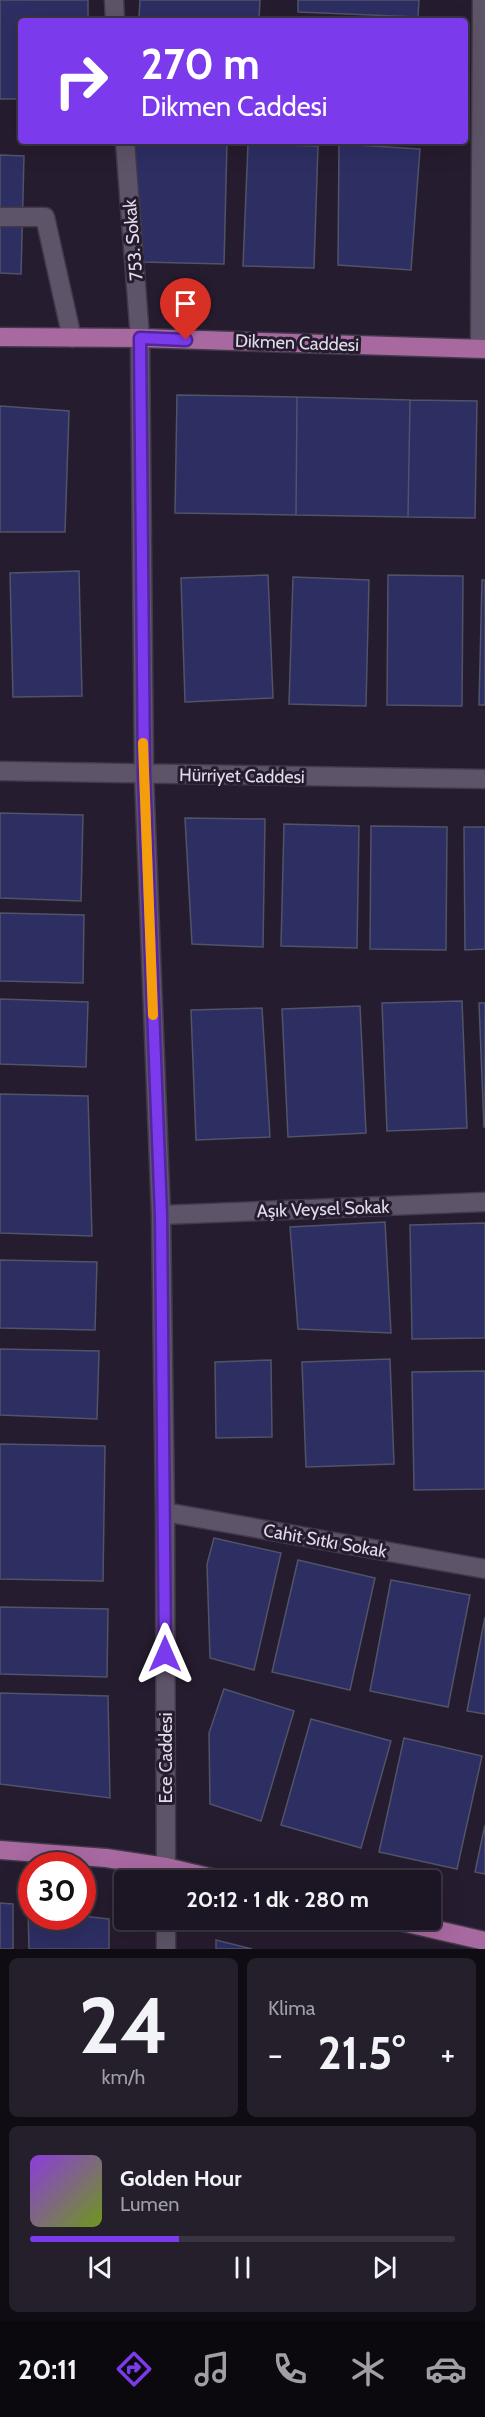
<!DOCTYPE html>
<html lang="tr">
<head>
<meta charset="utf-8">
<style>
	:root { --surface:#1c1523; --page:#251e2b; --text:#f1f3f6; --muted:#a09fa6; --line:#3a3441; --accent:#7c3aed }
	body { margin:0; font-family:Cabin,sans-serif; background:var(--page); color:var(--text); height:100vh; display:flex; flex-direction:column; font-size:22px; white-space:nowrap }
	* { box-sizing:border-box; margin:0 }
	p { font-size:20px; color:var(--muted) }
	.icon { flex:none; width:33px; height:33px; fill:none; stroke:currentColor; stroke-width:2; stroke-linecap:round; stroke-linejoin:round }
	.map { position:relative; height:1949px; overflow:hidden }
	.side { display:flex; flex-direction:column; gap:9px; padding:9px; background:#0f0c13; flex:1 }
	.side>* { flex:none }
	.top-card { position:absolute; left:18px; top:18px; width:450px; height:126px; border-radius:6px; box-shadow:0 6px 24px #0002,0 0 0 2px var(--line); background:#7c3aed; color:#fff; overflow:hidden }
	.speed { position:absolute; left:18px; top:1852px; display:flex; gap:12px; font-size:30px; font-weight:700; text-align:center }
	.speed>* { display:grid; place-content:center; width:78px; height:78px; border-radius:50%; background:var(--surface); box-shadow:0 6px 24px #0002,0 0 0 2px var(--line); line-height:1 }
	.speed .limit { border:9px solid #d22; background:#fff; color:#111 }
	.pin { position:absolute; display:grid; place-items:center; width:51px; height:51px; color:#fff; margin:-62px -26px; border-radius:50% 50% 50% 0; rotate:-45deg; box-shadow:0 0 6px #0007 }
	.pin .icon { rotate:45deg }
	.me { position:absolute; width:66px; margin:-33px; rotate:0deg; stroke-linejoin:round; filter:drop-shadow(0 0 4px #0008) }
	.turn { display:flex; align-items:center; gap:21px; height:126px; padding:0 24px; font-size:27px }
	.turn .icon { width:78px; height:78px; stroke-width:2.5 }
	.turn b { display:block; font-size:42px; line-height:51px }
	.big { font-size:45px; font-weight:700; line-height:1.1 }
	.side .card { flex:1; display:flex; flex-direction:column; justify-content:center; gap:9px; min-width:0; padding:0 21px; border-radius:9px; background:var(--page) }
	.side .dial { align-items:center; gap:0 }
	.dial b { font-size:78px; line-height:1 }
	.song { display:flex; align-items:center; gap:18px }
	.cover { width:72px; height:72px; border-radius:9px; background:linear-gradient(135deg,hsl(270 70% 55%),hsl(80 70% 35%)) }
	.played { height:6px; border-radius:3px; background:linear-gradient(90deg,var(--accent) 35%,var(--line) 35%) }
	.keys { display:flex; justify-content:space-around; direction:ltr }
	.heat { display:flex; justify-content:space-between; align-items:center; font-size:33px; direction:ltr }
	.side .tiles { flex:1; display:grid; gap:9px; grid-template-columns:1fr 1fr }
	.card:last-child { grid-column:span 2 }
	.trip { position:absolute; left:114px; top:1870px; width:327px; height:60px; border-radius:6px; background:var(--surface); box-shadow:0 6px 24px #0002,0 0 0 2px var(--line); font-weight:700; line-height:60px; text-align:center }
	.menu { display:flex; height:96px; justify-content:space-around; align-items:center; background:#0b080e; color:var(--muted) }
	.menu .icon { width:42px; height:42px }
	.menu .selected { color:var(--accent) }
	.menu b { font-size:27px; color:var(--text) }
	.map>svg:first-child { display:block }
</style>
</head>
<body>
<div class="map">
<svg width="485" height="1949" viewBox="0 0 485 1949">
	<rect width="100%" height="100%" fill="#261c2f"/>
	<path fill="#2d2e62" stroke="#505369" stroke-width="1.5" d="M0,0H88V21H21V99H0Z
		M140,0H260L259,20L139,17Z
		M298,0H419L418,17L298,12Z
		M134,141L227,143L224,264L142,262Z
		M248,144L318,146L314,268L243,266Z
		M339,144L420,149L411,270L338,265Z
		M0,155L24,156L21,274L0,273Z
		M177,395L297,397L296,515L175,513Z
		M297,397L410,400L408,517L296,515Z
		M410,400L477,401L475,518L408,517Z
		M0,406L69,411L65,532H0Z
		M79,571L82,696L13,697L10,573Z
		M268,575L273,698L185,702L181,578Z
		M388,575L463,576L462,706L387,705Z
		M293,577L369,580L366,706L289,704Z
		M482,580H485V705H479Z
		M0,813L83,815L81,901L0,898Z
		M185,818L265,819L263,947L192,944Z
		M284,824L359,826L357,948L281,946Z
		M371,826L447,827L446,950L370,949Z
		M464,827H485V949L465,950Z
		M0,913L84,915L83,983L0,981Z
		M0,999L88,1002L86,1067L0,1064Z
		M462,1001L467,1128L387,1131L382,1003Z
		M479,1003H485V1127H484Z
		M360,1006L366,1133L288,1137L282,1009Z
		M262,1008L270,1137L196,1140L191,1010Z
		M0,1094L88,1096L92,1236L0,1233Z
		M385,1222L391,1333L298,1329L290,1227Z
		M485,1223V1338L412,1339L410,1225Z
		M0,1260L97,1262L95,1330L0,1328Z
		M0,1349L99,1351L97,1419L0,1415Z
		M390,1359L394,1464L306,1467L302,1362Z
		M271,1360L272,1437L216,1438L215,1362Z
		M485,1371V1489L414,1490L412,1372Z
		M0,1444L105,1446L103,1581L0,1579Z
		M214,1538L281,1553L254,1670L210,1658L207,1564Z
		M298,1560L375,1578L350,1690L272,1672Z
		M391,1580L470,1595L448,1707L370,1691Z
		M0,1607L108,1609L107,1677L0,1674Z
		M485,1617V1714L467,1711Z
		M224,1689L294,1711L261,1821L210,1804L209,1733Z
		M0,1693L108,1696L110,1798L0,1784Z
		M311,1719L391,1741L361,1848L281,1825Z
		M404,1738L482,1756L457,1869L379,1852Z
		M485,1825V1874L475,1872Z
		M0,1903L13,1904V1949H0Z
		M28,1910L32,1911V1917L82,1916L109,1919V1949H29Z
		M216,1940L252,1949H216Z"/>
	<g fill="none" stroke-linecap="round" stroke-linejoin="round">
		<g stroke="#423949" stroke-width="21">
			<path id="minor" d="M114,0L115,21
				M125,141L140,338L144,775L161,1215L165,1512L166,1881
				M0,217H45L72,338
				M480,348L482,0
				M0,771L485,779
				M161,1215L485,1202
				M165,1512L485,1569
				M166,1920V1949"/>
		</g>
		<g stroke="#423949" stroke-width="21">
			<path id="major" d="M0,337L140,338L485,349
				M0,1850L106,1858L166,1867L225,1881
				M394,1920L485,1941"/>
		</g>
		<use href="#minor" stroke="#5e5469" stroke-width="18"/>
		<use href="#major" stroke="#a868a0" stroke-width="18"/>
	</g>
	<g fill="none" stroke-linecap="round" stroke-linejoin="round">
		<g stroke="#51269a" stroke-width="15">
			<path id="route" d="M165,1654L161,1215L144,775L140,338L186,340"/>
		</g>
		<use href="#route" stroke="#7c3aed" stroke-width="10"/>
		<path stroke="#f59e0b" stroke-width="10" d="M143,743L153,1015"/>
	</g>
	<g text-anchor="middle" stroke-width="6" stroke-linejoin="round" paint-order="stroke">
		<g font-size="18" fill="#e2dce9" stroke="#261c2f">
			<text transform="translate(133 240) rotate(-95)" y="6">753. Sokak</text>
			<text transform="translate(297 343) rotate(2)" y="6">Dikmen Caddesi</text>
			<text transform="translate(242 776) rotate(1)" y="6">Hürriyet Caddesi</text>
			<text transform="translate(323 1209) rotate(-2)" y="6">Aşık Veysel Sokak</text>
			<text transform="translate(325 1541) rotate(10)" y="6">Cahit Sıtkı Sokak</text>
			<text transform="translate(166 1758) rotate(-90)" y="6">Ece Caddesi</text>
		</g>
	</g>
</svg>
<div class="speed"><div class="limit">30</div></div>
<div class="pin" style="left:186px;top:340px;background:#d93025"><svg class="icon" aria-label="arrive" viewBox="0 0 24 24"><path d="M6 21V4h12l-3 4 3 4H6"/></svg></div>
<svg class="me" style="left:165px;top:1654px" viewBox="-20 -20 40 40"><path d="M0-17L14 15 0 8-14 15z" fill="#7c3aed" stroke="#fff" stroke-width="4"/></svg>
<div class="trip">20:12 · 1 dk · 280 m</div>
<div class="top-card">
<div class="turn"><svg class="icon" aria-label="right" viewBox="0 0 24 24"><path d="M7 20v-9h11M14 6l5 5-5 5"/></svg><div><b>270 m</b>Dikmen Caddesi</div></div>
</div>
</div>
<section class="side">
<div class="tiles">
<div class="card dial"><b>24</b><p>km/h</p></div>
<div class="card"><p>Klima</p>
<div class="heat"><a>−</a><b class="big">21.5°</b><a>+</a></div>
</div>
<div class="card">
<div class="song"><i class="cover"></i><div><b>Golden Hour</b><p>Lumen</p></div></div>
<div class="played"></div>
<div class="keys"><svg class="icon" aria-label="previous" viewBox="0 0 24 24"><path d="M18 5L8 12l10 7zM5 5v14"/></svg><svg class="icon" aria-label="pause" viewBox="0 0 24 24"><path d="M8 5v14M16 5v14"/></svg><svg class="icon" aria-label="next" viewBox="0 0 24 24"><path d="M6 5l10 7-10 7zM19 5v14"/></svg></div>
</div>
</div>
</section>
<nav class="menu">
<b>20:11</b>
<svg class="icon selected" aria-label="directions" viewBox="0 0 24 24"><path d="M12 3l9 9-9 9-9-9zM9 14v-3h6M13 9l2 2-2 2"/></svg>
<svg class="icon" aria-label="music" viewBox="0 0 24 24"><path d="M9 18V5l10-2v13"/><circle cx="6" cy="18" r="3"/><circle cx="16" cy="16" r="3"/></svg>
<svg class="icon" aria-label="phone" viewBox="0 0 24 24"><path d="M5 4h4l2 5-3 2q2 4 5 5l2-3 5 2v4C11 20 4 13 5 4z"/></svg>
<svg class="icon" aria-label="climate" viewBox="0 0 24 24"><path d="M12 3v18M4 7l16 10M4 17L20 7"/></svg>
<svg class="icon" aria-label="car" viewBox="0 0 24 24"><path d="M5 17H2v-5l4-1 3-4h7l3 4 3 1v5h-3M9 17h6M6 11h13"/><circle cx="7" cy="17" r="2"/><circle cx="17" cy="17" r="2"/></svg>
</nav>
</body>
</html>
